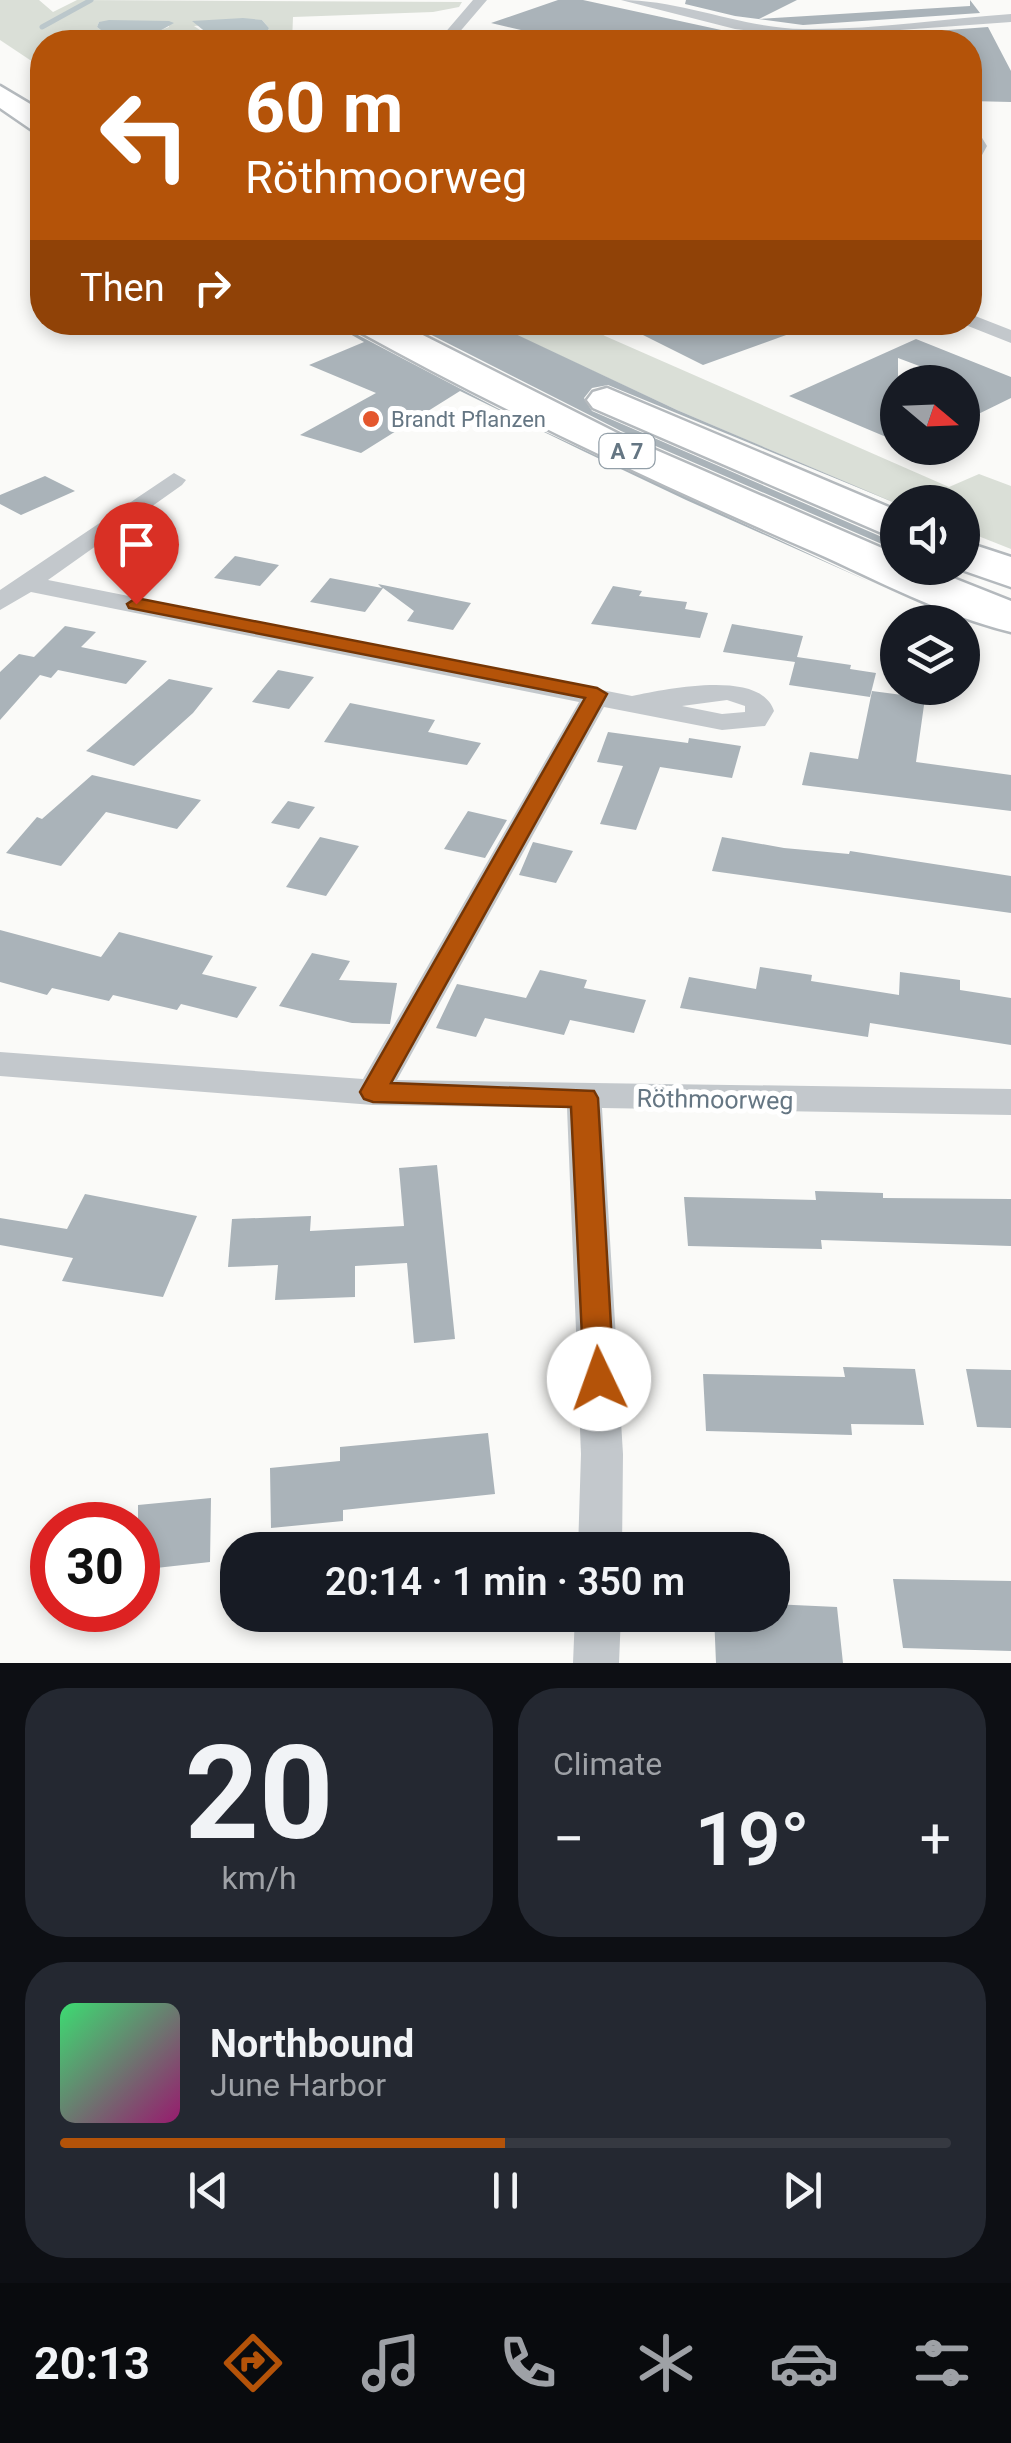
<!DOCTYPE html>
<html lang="en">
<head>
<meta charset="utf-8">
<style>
	:root { --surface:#171b24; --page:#242831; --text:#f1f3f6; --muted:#9ea1a6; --line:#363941; --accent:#b45309 }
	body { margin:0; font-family:Roboto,sans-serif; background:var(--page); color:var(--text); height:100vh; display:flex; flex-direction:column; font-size:38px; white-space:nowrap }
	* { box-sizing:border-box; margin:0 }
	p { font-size:32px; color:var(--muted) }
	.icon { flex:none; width:55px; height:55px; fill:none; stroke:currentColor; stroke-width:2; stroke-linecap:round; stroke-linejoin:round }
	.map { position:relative; height:1663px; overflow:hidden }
	.side { display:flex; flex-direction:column; gap:25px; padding:25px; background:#0d0f14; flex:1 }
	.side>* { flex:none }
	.banner { position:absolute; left:30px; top:30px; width:952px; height:305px; border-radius:40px; box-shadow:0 5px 15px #0003; background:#b45309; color:#fff; overflow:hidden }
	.needle { width:65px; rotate:109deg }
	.tools { position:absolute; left:880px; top:365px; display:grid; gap:20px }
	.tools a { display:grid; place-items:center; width:100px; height:100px; border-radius:50%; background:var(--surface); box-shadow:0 5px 15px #0003; font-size:50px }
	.speed { position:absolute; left:30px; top:1502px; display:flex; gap:20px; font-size:50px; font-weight:700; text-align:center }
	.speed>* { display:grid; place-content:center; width:130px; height:130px; border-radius:50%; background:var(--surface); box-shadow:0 5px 15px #0003; line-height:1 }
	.speed .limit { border:15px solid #d22; background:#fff; color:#111 }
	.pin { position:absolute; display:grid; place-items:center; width:85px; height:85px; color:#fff; margin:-102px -42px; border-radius:50% 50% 50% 0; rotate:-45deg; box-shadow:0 0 10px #0007 }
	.pin .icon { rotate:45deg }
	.me { position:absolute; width:110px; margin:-55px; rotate:357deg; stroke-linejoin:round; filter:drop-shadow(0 0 8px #0008) }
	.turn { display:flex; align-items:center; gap:35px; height:210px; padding:0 50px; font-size:45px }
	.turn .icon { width:130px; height:130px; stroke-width:2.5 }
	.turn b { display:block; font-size:70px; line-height:85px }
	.then { display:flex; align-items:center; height:95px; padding:0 50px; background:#0003; gap:20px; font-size:38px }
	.big { font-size:75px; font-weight:600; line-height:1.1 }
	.side .tile { flex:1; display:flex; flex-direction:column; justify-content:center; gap:15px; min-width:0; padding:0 35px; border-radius:40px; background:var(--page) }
	.side .dial { align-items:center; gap:0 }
	.dial b { font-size:130px; line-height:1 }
	.song { display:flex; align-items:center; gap:30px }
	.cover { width:120px; height:120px; border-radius:15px; background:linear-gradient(135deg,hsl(140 70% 55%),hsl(320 70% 35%)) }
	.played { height:10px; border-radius:5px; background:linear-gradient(90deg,var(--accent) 50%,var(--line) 50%) }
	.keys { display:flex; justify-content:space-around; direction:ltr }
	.heat { display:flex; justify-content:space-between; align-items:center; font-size:55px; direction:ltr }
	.side .tiles { flex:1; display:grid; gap:25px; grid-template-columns:1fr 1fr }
	.tile:last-child { grid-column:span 2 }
	.trip { position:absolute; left:220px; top:1532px; width:570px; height:100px; border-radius:40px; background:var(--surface); box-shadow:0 5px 15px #0003; font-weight:600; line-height:100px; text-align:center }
	.dock { display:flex; height:160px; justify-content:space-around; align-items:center; background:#090b0e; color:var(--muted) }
	.dock .icon { width:70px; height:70px }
	.dock .selected { color:var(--accent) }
	.dock b { font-size:45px; color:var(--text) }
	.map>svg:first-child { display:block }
</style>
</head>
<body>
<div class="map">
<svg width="1011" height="1663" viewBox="0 0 1011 1663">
	<rect width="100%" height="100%" fill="#fafaf8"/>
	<path fill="#dadfd7" d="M0,0H39L53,12L77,0L462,2L459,7L433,12L293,17L292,42H263L269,28L262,20L194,26L218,42H127L169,27V21L99,22L97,27L116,42H42V68L0,40Z
		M490,323H586L605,336L949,487L979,474L1011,486V549L963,530L962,502L897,504L677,410Z"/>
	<path fill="#bbc7cb" d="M243,18L262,20L269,28L263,42H218L192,21Z
		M109,20L169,21L174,23L156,33L116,42L97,27L99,22Z"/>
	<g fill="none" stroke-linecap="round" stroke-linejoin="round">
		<path stroke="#bbc7cb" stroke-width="5" d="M42,27L91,0"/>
	</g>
	<path fill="#aab3b9" d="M558,0H583L735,33L803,41L988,27L1011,71V102L970,101V42H573L491,23Z
		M686,0H797L759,19L970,6V0L980,13L803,25L735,16L685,4Z
		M329,322H348L354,333L524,422L870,582L686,500L585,452L460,391L361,453L300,435L376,393L309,365L364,342Z
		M406,322H490L677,410L898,504L608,385L592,388L584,398L592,411L898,544V551L621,431Z
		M617,322H810L811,326L703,365Z
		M916,339L1011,377V398L962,422V382L898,358V442L789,396Z
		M45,476L75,491L21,515L0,504V495Z
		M235,556L279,565L260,586L214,578Z
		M330,578L382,588L378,584L471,603L453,630L407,621L414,611L383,588L365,612L310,602Z
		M613,586L642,591L639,596L687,602L685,609L708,613L700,638L591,624Z
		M732,624L803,636L797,657L851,665L850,669L876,673L870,697L789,685L795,662L723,652Z
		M65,626L96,632L81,647L147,661L126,684L58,670L51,678L40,675L0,720V672L19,654L34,657Z
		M278,670L314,677L289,709L252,702Z
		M169,679L213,688L193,713L134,766L86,751Z
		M872,691L925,698L916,762L1011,775V811L802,785L810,752L858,759Z
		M350,703L435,720L428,732L481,743L467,765L324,742Z
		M608,732L688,743L689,738L741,746L732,778L660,767L636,830L600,824L623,766L597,762Z
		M92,775L201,800L177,829L106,812L61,866L6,853L37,817L42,819Z
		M288,801L315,807L299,829L271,823Z
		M468,811L507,820L485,858L444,849Z
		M320,837L359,846L326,896L286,887Z
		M722,837L784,848L849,854L850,851L1011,876V913L712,871Z
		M533,842L573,851L556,883L519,875Z
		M0,930L101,957L119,932L213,956L202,974L257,987L237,1018L181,1004L177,1010L113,995L109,1001L52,988L47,995L0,982Z
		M312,953L350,961L339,980L397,983L390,1024L352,1023L279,1006Z
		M760,967L812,975L811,981L899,995L900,972L960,980V990L1011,998V1045L870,1023L868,1037L680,1008L689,977L756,989Z
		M540,970L587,980L584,988L646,1000L634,1033L570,1020L564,1035L485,1018L476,1037L436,1028L457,984L526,998Z
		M437,1165L455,1339L414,1343L407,1263L355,1266V1297L275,1300L278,1265L228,1267L232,1219L311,1216L310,1231L404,1226L399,1168Z
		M815,1191L883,1193V1198L1011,1199V1246L821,1240L822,1249L688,1246L684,1197L816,1200Z
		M85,1194L197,1216L163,1297L62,1281L73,1258L0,1245V1218L67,1229Z
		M843,1367L915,1369L924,1425L851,1424L852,1435L706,1431L703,1374L845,1377Z
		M966,1369L1011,1370V1428L977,1427Z
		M488,1433L495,1494L343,1510V1521L271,1528L270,1468L340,1461V1447Z
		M211,1498L210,1562L138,1570V1505Z
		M893,1579L1011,1581V1651L903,1648Z
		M772,1604L837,1607L843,1663H716L714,1615H772Z"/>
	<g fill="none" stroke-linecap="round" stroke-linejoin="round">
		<g stroke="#b4b9bd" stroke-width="5">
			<path id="motorway" d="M0,86L42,111V133L32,130L0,108Z
				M351,322H397L619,434L898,555V568H928L1011,601V632C944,616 877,580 814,552C658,484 505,412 356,330Z
				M607,388L898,511V540L593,408L587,400L593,392Z
				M962,541L1011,557V587L956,568H962Z"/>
		</g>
		<path fill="#c3c8cc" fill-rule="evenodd" d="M473,0H487L451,42H437Z
			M621,0C683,0 741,28 803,29C872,30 943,19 1011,14V22L803,37L735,29Z
			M970,126L976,128L987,146L976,166L970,167Z
			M970,314L1011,330V343L963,324L970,322Z
			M174,473L186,480L182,485L48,580L632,696C667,689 761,669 774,711L765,726L722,730L604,707L397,1080L1011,1089V1115L602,1108L623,1454L622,1550H578L581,1454L567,1108L373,1105L0,1076V1052L363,1079L579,702L31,592L0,610V590ZM727,700L745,706V712L722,714L682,706Z
			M575,1615H621L619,1663H573Z"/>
		<use href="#motorway" fill="#fff" fill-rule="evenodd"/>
	</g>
	<path fill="#b45309" stroke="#753606" stroke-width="2.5" d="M136,598L597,688L607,694L391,1083L594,1091L598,1098L614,1379L610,1388L599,1392L588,1388L584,1379L571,1107L373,1102L364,1099L360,1092L585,698L129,608L127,604Z"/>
	<circle fill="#e4572e" stroke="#fff" stroke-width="4" cx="371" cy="419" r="10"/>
	<g text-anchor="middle" stroke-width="10" stroke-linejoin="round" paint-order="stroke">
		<g font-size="22" fill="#657683" stroke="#fff" text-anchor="start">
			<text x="391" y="427">Brandt Pflanzen</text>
		</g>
		<rect fill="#fff" stroke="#939fa8" stroke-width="2.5" x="599.5" y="434" width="55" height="34" rx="8"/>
		<g font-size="22" font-weight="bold" fill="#657683">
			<text x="627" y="459">A 7</text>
		</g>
		<g font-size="25" fill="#657683" stroke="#fff">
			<text transform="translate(715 1099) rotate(1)" y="9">Röthmoorweg</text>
		</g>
	</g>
</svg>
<div class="tools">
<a><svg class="needle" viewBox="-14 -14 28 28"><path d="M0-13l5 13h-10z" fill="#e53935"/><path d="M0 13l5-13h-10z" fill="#9ea1a6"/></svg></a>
<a><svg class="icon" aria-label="sound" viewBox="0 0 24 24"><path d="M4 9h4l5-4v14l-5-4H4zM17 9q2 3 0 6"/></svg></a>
<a><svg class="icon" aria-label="layers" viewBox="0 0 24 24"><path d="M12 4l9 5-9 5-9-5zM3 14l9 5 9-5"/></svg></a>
</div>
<div class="speed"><div class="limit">30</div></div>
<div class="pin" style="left:136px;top:604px;background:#d93025"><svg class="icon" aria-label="arrive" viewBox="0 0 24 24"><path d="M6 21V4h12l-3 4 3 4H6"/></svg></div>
<svg class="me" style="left:599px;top:1379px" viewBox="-20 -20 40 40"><circle r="19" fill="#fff"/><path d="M0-13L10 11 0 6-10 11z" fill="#b45309"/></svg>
<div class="trip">20:14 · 1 min · 350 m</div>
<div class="banner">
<div class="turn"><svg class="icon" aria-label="left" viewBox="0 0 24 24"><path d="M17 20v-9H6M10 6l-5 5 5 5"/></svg><div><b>60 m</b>Röthmoorweg</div></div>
<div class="then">Then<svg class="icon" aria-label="right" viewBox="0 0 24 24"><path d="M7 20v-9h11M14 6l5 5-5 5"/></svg></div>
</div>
</div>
<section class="side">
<div class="tiles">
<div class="tile dial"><b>20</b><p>km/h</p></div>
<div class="tile"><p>Climate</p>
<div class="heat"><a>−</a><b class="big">19°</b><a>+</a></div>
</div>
<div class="tile">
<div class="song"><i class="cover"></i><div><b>Northbound</b><p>June Harbor</p></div></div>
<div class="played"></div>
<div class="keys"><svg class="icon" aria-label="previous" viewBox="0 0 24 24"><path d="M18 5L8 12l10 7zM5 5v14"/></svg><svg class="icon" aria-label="pause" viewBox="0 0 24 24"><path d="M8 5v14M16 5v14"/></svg><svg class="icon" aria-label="next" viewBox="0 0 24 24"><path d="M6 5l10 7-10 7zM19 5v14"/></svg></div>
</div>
</div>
</section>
<nav class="dock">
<b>20:13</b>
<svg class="icon selected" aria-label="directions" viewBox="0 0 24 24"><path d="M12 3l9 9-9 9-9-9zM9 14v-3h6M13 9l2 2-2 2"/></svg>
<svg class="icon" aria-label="music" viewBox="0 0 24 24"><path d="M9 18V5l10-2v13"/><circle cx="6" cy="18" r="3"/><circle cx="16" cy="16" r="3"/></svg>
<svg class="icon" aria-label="phone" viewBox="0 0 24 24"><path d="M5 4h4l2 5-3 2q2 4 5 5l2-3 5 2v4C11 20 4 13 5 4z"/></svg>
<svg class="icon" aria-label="climate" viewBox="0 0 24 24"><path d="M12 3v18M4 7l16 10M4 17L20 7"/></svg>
<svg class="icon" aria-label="car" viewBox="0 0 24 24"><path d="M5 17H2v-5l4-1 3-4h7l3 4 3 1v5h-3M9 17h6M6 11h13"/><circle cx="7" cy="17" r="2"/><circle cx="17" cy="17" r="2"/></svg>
<svg class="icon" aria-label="filters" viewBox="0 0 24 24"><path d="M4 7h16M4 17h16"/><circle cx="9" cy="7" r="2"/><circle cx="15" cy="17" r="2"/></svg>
</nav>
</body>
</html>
